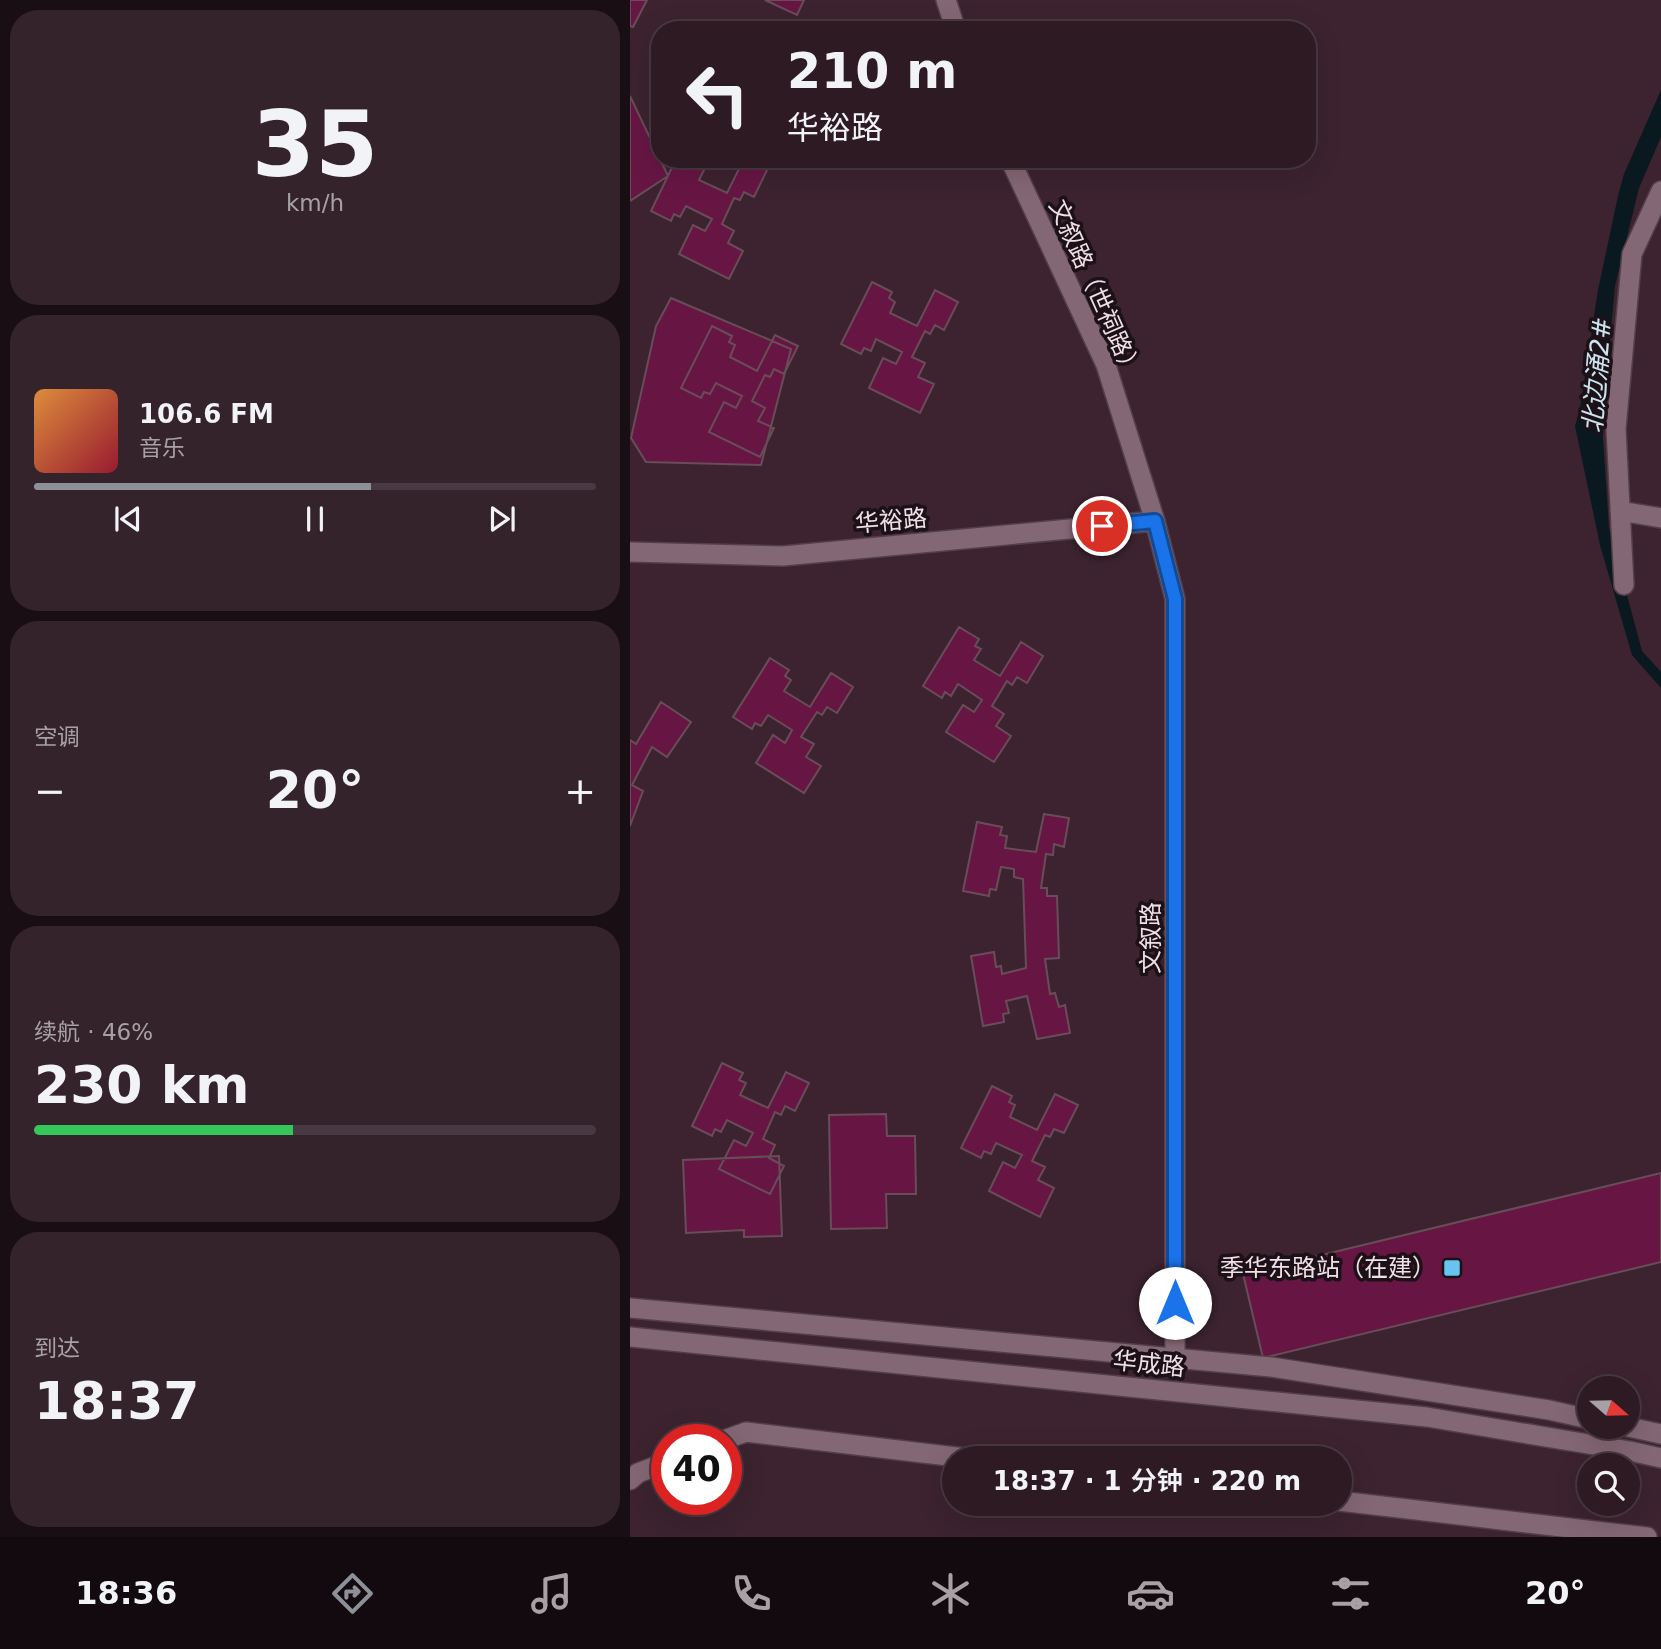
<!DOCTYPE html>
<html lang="zh">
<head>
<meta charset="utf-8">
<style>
	:root { --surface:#2d1a23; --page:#35232b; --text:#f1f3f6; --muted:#a7a1a6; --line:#483841; --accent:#8c9099 }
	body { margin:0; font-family:"DejaVu Sans","Noto Sans SC",sans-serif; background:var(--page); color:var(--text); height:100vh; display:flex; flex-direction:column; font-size:26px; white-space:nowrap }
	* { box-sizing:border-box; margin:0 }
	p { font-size:23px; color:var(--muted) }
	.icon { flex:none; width:38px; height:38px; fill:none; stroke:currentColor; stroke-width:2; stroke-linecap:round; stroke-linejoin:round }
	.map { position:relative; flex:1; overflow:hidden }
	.side { display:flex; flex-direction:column; gap:10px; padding:10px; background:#190e13; width:630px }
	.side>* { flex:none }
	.guide { position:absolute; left:21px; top:21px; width:665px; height:147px; border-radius:28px; box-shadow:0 7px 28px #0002,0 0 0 2px var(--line); background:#2d1a23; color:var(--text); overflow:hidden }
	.needle { width:46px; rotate:110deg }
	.tools { position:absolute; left:947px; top:1376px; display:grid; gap:14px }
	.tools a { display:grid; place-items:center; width:63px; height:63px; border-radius:50%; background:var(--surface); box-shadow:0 7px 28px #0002,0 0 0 2px var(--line); font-size:35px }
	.speed { position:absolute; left:21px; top:1424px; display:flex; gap:14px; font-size:35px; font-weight:700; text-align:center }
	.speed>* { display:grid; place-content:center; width:91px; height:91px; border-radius:50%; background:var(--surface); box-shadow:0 7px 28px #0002,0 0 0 2px var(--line); line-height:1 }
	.speed .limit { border:10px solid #d22; background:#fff; color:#111 }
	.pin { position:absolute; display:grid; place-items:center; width:60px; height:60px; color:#fff; margin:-30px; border:4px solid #fff; border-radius:50%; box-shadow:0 2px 7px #0007 }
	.me { position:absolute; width:77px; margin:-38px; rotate:0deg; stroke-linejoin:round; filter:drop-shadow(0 0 5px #0008) }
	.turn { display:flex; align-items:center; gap:24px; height:147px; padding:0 21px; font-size:32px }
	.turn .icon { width:91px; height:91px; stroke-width:2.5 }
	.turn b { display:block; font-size:49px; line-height:60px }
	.big { font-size:52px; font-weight:600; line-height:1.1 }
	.side .card { flex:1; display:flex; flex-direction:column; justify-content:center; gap:10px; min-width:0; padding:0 24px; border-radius:28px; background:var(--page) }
	.side .dial { align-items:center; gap:0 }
	.dial b { font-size:91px; line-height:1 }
	.song { display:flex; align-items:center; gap:21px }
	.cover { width:84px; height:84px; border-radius:10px; background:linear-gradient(135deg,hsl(30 70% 55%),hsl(350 70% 35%)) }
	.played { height:7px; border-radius:4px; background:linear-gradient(90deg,var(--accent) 60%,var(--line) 60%) }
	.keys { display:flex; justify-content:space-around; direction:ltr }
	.heat { display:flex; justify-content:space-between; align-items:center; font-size:38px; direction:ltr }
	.charge { height:10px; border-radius:5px; background:linear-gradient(90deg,#34c759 46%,var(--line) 0) }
	.trip { position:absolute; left:312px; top:1446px; width:410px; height:70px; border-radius:35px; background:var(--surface); box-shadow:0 7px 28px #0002,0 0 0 2px var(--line); font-weight:600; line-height:70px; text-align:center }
	.dock { display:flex; height:112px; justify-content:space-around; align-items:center; background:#120a0e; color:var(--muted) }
	.dock .icon { width:49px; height:49px }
	.dock .selected { color:var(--accent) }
	.dock b { font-size:32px; color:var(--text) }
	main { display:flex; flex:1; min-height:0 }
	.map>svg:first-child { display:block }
</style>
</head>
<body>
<main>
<section class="side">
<div class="card dial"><b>35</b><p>km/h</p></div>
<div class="card">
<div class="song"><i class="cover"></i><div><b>106.6 FM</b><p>音乐</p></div></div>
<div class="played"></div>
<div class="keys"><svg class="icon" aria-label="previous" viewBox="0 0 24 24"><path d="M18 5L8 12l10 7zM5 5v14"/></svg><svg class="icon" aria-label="pause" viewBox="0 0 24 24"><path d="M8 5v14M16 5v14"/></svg><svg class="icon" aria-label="next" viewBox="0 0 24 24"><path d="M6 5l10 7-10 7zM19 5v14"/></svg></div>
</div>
<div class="card"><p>空调</p>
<div class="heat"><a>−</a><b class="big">20°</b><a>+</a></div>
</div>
<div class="card"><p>续航 · 46%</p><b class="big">230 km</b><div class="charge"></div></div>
<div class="card"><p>到达</p><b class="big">18:37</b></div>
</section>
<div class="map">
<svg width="1031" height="1537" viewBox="0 0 1031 1537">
	<rect width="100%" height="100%" fill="#3c232f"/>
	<path fill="#0a181f" d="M1031,90V137L1009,188L985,286L972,424L979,528L1012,651L1031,672V688L1002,655L970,545L945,426L950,409L968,290L988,196L994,174Z"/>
	<path fill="#671644" stroke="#684d59" stroke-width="2" d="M0,0H17L3,27L0,26Z
		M135,0H174L167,15Z
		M0,96L38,176L0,201Z
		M46,159H71L68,165L75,168L69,180L97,193L114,159H119L138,168L124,197L114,192L110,200L104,198L92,224L104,231L98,243L113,251L99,279L49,254L63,225L75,231L82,219L56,206L50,217L44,214L41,221L21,211Z
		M242,282L262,292L259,298L265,302L260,313L287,326L305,290L328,302L314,330L305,325L300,334L295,331L282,357L295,363L288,377L304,384L290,413L239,388L253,358L266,364L272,352L246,339L241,351L234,348L231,354L211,344Z
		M41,298L161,349L131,465L16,462L1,438L26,326Z
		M82,326L102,336L99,342L105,345L100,357L127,371L145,335L168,346L154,374L144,369L140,377L135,375L122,401L135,408L128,421L144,428L130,457L79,432L94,402L106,408L112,396L86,383L80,394L74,392L71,398L51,388Z
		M329,627L349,639L345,646L351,649L344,660L370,676L391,642L413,656L397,683L387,677L382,685L377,681L362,706L374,714L366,726L381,736L364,762L316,732L333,705L344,712L352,700L328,684L321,696L315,692L312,698L293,686Z
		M140,658L159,670L155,676L161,680L154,691L180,707L201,673L223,687L207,713L197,707L192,715L187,712L171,737L184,744L176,757L191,766L174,793L126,763L143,735L155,743L162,730L138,715L131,726L125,723L122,729L103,717Z
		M31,702L61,722L37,757L22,747L2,785L13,791L0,826V740L6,744Z
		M414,814L439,818L434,847L424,844L423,855L416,854L411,888H417V896H427L429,958L415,959L420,994L425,993L429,1007L435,1005L440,1033L407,1039L397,996L376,1001L379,1013L373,1014L374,1022L353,1026L341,956L364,952L366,967L371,966L372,974L396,968L393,879L384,877V869L371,867L366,890L360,889L359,896L333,891L347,822L372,827L370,835L377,836L375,848L406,852Z
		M92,1063L113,1073L109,1080L116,1083L110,1095L138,1108L156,1072L179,1083L165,1111L155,1106L151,1115L145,1112L133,1139L145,1145L139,1158L154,1166L140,1194L89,1169L104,1140L116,1146L123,1133L97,1120L91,1132L85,1129L82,1136L62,1126Z
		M362,1086L382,1096L379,1102L385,1105L380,1117L407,1130L425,1094L448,1105L434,1133L424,1129L420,1137L415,1135L402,1161L415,1167L408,1180L424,1188L410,1217L359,1191L373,1162L385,1168L392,1155L366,1143L361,1154L354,1151L351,1158L331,1148Z
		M256,1114L257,1136H285L286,1194H256L257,1228L201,1229L199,1115Z
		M149,1156L152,1236L114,1237V1230L56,1233L53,1160Z
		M1031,1173V1262L633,1358L613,1274Z"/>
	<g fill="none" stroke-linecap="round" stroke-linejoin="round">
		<g stroke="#533f49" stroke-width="22">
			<path id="minor" d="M990,511L1031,518
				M994,585L986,429L1002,254L1031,191
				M94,1440L116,1432L335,1458
				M0,1480L8,1473L37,1462
				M709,1501L1017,1537"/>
		</g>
		<g stroke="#533f49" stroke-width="22">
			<path id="tertiary" d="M316,0L326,30
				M380,159L476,365L525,521L545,599V1358
				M0,552L153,556L525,521
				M0,1308L641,1367L919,1410L959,1419
				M0,1337L797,1417L1000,1451L1031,1458
				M994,1426L1031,1434"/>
		</g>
		<use href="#minor" stroke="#846774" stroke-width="19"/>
		<use href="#tertiary" stroke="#846774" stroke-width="19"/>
	</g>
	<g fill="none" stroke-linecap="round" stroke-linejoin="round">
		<g stroke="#114b97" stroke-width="18">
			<path id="route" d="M472,526L525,521L545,599V1303"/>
		</g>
		<use href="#route" stroke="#1a73e8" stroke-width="12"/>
	</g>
	<rect fill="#66c4ef" stroke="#1c1116" stroke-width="2.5" x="813" y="1259" width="18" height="18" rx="3.5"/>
	<g text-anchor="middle" stroke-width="7" stroke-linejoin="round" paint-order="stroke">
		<g font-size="24" fill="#f0dfe6" stroke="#1c1116">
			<text transform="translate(465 289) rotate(66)" y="8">文叙路（世祠路）</text>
			<text transform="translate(261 521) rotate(-5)" y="8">华裕路</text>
			<text transform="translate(521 938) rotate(-90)" y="8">文叙路</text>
			<text transform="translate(519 1364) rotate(6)" y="8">华成路</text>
		</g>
		<g font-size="24" fill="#f0dfe6" stroke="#1c1116" text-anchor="end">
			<text x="806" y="1276">季华东路站（在建）</text>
		</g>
		<g font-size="26" font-style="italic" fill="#cce4f0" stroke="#1c1116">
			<text transform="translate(967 375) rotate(-85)" y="9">北边涌2#</text>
		</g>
	</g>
</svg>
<div class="tools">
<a><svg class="needle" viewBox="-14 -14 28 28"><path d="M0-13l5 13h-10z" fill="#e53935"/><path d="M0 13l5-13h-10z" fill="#a7a1a6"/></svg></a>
<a><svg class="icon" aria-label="search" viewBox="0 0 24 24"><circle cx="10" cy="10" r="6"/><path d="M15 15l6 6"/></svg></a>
</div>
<div class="speed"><div class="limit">40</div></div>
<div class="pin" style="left:472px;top:526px;background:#d93025"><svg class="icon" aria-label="arrive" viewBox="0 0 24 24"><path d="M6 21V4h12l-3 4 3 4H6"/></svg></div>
<svg class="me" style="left:545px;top:1303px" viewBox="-20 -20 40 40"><circle r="19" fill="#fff"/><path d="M0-13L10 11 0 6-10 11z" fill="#1a73e8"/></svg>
<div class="trip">18:37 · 1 分钟 · 220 m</div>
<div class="guide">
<div class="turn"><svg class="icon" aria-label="left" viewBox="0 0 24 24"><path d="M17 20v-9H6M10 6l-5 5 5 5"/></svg><div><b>210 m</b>华裕路</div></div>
</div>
</div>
</main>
<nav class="dock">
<b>18:36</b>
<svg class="icon selected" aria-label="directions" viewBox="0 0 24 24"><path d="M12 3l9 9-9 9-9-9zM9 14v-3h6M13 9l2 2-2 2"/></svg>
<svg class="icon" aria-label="music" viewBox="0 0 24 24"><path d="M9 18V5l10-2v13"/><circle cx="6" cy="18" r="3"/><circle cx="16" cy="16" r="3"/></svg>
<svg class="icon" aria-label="phone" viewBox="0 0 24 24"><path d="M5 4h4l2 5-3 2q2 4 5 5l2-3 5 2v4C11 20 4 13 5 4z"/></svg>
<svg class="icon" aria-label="climate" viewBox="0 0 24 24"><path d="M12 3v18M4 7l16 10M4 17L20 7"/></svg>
<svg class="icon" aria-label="car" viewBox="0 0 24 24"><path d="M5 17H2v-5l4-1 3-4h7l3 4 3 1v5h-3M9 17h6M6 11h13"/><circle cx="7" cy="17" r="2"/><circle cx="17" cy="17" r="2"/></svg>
<svg class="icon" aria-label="filters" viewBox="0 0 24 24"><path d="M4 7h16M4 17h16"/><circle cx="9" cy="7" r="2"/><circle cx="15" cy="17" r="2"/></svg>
<b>20°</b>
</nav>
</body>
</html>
